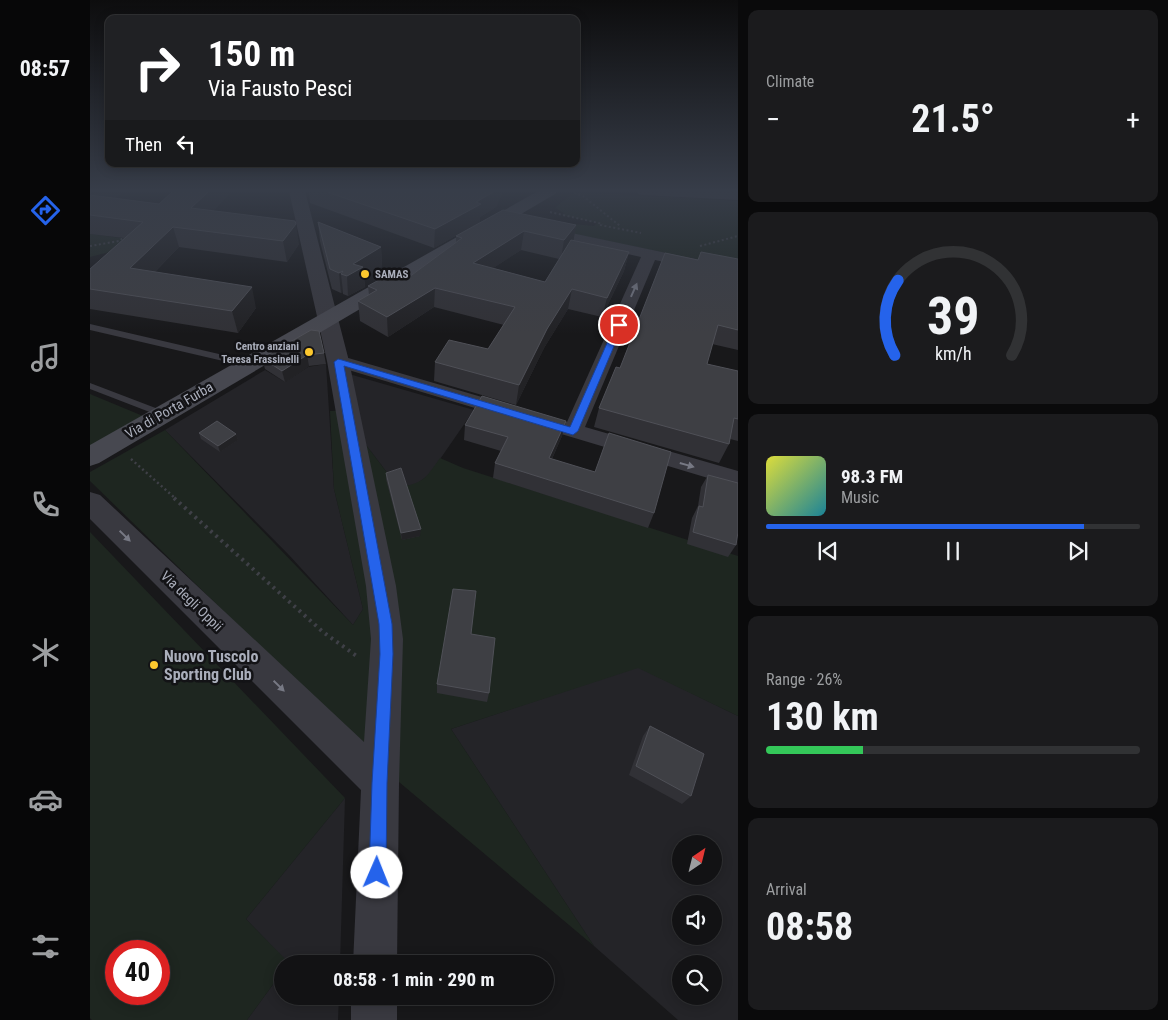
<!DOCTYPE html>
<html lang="en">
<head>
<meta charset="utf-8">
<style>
	:root { --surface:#121214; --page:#1b1b1d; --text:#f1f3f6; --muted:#9c9ea0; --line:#313234; --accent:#2563eb }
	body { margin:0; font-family:"Roboto Condensed",sans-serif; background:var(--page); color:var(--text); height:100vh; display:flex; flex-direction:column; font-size:19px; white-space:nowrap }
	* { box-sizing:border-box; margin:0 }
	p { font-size:16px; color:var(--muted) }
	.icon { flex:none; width:28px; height:28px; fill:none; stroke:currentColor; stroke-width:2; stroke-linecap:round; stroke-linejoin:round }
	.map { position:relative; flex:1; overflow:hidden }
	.sheet { display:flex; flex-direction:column; gap:10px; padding:10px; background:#0a0a0b; width:430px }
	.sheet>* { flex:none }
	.top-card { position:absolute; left:15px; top:15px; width:475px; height:152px; border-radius:10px; box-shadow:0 2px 12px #0003,0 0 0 1px var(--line); background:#202124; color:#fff; overflow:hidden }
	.needle { width:32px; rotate:35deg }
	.tools { position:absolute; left:582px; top:835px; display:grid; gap:10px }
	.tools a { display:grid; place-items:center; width:50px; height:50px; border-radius:50%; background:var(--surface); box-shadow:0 2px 12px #0003,0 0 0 1px var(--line); font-size:25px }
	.speed { position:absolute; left:15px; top:940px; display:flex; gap:10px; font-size:25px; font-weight:700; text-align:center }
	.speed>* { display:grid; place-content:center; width:65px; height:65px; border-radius:50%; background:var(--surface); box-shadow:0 2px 12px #0003,0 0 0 1px var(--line); line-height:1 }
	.speed .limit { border:8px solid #d22; background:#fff; color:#111 }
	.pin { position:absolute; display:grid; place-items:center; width:42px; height:42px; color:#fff; margin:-21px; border:2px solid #fff; border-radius:50%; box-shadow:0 1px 5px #0007 }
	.me { position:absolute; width:55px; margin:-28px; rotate:1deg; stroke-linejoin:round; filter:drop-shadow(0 0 4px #0008) }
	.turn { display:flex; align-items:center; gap:18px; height:105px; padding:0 20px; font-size:22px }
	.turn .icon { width:65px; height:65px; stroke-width:2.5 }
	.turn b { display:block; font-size:35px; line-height:42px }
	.then { display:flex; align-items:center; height:48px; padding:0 20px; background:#0003; gap:10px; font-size:19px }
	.big { font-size:38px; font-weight:700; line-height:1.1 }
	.sheet .widget { flex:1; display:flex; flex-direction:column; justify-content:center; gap:8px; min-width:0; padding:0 18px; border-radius:10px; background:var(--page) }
	.sheet .dial { align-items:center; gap:0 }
	.dial svg { height:130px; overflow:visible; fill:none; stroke:var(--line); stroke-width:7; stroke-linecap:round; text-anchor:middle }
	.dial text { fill:var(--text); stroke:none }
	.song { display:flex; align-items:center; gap:15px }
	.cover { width:60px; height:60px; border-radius:8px; background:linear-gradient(135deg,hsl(60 70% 55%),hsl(190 70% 35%)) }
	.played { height:5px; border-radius:2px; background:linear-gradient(90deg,var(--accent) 85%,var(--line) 85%) }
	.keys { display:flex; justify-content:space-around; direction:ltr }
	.heat { display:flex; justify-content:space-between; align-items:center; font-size:28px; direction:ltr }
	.charge { height:8px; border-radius:4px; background:linear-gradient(90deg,#34c759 26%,var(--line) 0) }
	.trip { position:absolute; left:184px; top:955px; width:280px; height:50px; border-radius:25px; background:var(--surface); box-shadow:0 2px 12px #0003,0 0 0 1px var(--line); font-weight:700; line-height:50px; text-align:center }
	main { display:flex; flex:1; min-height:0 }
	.tabs { display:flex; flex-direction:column; width:90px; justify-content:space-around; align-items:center; background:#070708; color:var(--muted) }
	.tabs .icon { width:35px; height:35px }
	.tabs .on { color:var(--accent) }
	.tabs b { font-size:22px; color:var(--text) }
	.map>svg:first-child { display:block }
</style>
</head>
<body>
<main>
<nav class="tabs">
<b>08:57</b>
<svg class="icon on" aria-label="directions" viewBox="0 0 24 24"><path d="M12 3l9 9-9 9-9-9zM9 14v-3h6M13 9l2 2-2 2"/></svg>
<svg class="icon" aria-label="music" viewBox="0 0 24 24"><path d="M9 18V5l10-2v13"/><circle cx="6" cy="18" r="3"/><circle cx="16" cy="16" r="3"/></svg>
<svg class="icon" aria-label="phone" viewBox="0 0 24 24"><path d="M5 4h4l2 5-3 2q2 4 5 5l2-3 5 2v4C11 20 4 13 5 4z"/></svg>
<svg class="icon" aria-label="climate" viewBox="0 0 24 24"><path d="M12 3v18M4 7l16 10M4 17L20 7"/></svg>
<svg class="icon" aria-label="car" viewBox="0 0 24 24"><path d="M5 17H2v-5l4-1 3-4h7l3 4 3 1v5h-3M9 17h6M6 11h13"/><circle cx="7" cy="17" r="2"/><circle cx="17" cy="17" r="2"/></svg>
<svg class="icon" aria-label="filters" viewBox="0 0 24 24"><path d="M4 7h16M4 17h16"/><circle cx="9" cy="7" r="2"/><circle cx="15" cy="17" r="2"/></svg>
</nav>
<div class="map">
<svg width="648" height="1020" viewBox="0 0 648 1020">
	<rect width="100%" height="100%" fill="#18181a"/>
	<path fill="#242428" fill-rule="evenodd" d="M236,364L244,489L273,609L263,625L199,555L75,430L175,370L195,382L218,367Z
		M259,374L384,410L339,475L325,485L308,487L276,445Z
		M548,667L648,716V1020H588L504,946L361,729ZM591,844H624V876H591ZM591,904H624V936H591ZM591,964H624V996H591Z
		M255,798L250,964H199L156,919Z
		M192,972V996H249L248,1020H157Z"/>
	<path fill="#1e2620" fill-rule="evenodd" d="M484,192L648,201V268L450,227L464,222L504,226L507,223L472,215L474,213L465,208Z
		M109,229L0,257V234L54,241Z
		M0,394L53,416L0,447Z
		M268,410L276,445L308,487C333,484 336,478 350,458L373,468L648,556V716L548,668L361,729L504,946L309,782L0,481V472L75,430L263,625L273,609L244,489L240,411Z
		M0,532L255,798L156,919L199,963L192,964V972L157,1020H2L0,1018ZM26,951H69V994H26Z"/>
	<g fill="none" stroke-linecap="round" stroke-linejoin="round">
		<path stroke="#3f4047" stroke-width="2" stroke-dasharray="2 2.5" stroke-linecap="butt" d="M480,191L493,196L530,226
			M460,212L513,224
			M510,225L551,233
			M0,246L29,241L33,238
			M610,246L648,236"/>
		<path stroke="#3f4047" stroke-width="2.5" stroke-dasharray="2 3" stroke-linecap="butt" d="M41,459L86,499"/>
		<path stroke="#3f4047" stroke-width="4" stroke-dasharray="2.5 4.5" stroke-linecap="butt" d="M84,498L233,632L268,657"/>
		<path fill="#393940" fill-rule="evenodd" d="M0,324L159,361L164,364L159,367L0,330Z
			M0,383L76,412L78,414L73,417L70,416L0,389Z"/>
		<path fill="#393940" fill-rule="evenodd" d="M547,191L648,192V200L553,195L548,194Z
			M453,227L648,268V278L565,260L495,427L648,471V487L242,365L239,361L242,357L248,355L477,422L551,257L448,234L446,231L448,228Z"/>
		<path fill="#393940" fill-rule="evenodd" d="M199,191H215L259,361L306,586L313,639L309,783L307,964H263L271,790L0,519V492L10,495L274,742L281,639L276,586L237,361Z
			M261,996H307V1020H261Z"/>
		<path fill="#474850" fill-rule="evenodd" d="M448,191H467L465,194L9,463L0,466V445Z"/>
	</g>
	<path fill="#313136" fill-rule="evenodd" d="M0,191L26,198L69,204L83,191H142L123,211L209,244L197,262L89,247L65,272L166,308L148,333L0,309V269L34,238L0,234Z
		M219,191H413L406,207L390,217V222L344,248L220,203Z
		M228,222L291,247L292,266L274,278L275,287L258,296L253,294V292L251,293L242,289L230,241Z
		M486,225L483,240L539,252L534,271L512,317L478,309L454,348L426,405L344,381L345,362L398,349L414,325L344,307L298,337L270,321L268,301L279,295L278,286L315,280L366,243V236ZM431,250L469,259L455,282L403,268Z
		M648,259V350L622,344L617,364L648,371V441L640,439L639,444L629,463L504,427L509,408L530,368L608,260Z
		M234,353L236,364L219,366L195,382L175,369L172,358Z
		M476,421L472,436L462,459L564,513L558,528L403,478L405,463L411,451L374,440L375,425Z
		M109,433L146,434L148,440L130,452L111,439Z
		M296,473L330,536L312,540L296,479Z
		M618,475L646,545L638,557L597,544L602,518L608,506L611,487Z
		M381,634L399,693L397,702L347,693V684Z
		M560,726L601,796L592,804L539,775L553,736Z"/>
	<path fill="#222225" d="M4,191H35L6,215L0,198V194Z
		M119,191H142L106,228L101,208Z
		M405,191H413L406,207L390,217V222L344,248L345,229Z
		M206,224L209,244L197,262L193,241Z
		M486,225L483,244L471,259L474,240Z
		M83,227L89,247L48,289L40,268Z
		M434,231L431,250L382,282L383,263Z
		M291,247L292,266L274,278L275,287L258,296L257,276L263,264Z
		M539,252L534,271L512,317L517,298Z
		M253,271L251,274L253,292L251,293L249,273Z
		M162,287L166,308L148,333L142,311Z
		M345,288L344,307L298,337L297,317Z
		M482,289L478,309L454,348L426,405L429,385L457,329Z
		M217,355L219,366L195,382L192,371Z
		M476,421L472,436L455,474L459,458Z
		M146,434L148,440L130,452L128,446Z
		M331,529L330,536L312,540L311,533Z"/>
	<path fill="#3e3f44" stroke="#4f5057" d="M83,191H119L101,208L205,221L206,224L193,241L83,227L40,268L162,287L142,311L0,289V269L53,222L0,215V195L69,204Z
		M234,191H405L386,202L391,204L345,229Z
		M413,210L486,225L474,240L434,231L383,263L455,282L481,240L539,252L517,298L482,289L457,329L429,385L345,362L359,340L398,349L425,307L345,288L297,317L268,301L287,290L278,286L298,275L315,280L372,238L366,236Z
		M228,222L291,247L263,264L273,267L257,276L251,274L253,271L249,273L240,269Z
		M611,252L648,259V330L628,325L617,364L648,371V419L644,418L639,444L509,408L526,367L530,368L575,253L608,260Z
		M221,330L229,331L234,353L217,355L192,371L172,358Z
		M392,396L476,421L459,458L505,472L519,433L581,452L564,513L405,463L418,437L375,425Z
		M127,421L146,434L128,446L109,433Z
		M311,468L331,529L311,533L296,473Z
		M618,475L648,483V532L646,545L603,532L609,506L613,507Z
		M363,589L386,591L381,634L405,638L399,693L347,684Z
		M560,726L614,754L601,796L546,766Z"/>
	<defs><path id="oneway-solid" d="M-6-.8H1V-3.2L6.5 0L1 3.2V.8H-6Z" transform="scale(1.25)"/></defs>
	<g fill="#777984">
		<use href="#oneway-solid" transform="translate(544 290) rotate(-66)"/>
		<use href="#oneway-solid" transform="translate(597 465) rotate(16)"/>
		<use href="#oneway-solid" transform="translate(35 536) rotate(44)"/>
		<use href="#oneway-solid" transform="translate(189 686) rotate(44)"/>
	</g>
	<linearGradient id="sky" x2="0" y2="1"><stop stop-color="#0d0d0e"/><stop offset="0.57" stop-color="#373d49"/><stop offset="1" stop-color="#373d49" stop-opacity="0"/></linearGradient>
	<rect width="648" height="334" fill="url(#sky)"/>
	<path fill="#2563eb" stroke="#184099" d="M529,322L533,325L488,431L483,435L254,366L302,624L303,654L297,783L296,873L293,879L287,882L281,879L279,873L282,783L290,654L289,624L244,362L248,359L252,360L480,427L525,325Z"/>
	<g fill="#fcc72e" stroke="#131316" stroke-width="2">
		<circle cx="275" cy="274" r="5"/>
		<circle cx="219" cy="352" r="5"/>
		<circle cx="64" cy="665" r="5"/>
	</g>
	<g text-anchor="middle" stroke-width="5" stroke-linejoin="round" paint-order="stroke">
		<g font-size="11" font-weight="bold" fill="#aaaebb" stroke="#131316" text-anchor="start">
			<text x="285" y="278">SAMAS</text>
			<text x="209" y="350" text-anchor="end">Centro anziani<tspan x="209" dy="13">Teresa Frassinelli</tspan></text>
		</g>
		<g font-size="14" fill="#aaaebb" stroke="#131316">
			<text transform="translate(79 410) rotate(-30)" y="5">Via di Porta Furba</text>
			<text transform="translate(102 601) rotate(44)" y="5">Via degli Oppii</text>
		</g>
		<g font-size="16" font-weight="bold" fill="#aaaebb" stroke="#131316" text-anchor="start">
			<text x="74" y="662">Nuovo Tuscolo<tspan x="74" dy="18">Sporting Club</tspan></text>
		</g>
	</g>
</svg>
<div class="tools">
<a><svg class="needle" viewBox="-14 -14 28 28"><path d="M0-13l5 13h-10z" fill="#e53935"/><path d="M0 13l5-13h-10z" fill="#9c9ea0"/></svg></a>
<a><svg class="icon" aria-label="sound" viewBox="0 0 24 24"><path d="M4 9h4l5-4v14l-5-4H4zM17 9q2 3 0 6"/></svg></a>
<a><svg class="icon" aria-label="search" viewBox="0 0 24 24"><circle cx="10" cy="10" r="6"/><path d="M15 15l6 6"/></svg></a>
</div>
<div class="speed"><div class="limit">40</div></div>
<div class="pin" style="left:529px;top:325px;background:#d93025"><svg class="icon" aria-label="arrive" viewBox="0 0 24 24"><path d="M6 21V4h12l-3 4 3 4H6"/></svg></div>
<svg class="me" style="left:287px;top:873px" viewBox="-20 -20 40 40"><circle r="19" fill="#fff"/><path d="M0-13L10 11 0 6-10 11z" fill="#2563eb"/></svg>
<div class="trip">08:58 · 1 min · 290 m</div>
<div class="top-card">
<div class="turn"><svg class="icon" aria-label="right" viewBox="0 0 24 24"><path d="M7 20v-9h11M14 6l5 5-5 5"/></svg><div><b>150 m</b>Via Fausto Pesci</div></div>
<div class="then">Then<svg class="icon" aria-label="left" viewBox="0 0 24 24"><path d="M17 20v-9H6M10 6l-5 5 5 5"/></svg></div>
</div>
</div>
<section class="sheet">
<div class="widget"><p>Climate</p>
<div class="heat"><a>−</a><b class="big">21.5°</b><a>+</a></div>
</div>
<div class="widget dial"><svg viewBox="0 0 100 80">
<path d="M14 69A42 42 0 1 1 86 69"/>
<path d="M14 69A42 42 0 0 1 16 23" stroke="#2563eb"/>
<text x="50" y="56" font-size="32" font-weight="700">39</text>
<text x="50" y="72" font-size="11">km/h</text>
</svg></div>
<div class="widget">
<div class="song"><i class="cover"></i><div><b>98.3 FM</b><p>Music</p></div></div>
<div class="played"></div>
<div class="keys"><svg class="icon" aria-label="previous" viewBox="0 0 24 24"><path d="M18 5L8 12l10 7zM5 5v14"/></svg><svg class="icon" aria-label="pause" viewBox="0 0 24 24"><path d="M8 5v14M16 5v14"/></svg><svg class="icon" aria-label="next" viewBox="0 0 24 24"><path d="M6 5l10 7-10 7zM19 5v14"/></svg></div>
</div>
<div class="widget"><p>Range · 26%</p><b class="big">130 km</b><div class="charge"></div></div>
<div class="widget"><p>Arrival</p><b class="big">08:58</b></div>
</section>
</main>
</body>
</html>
